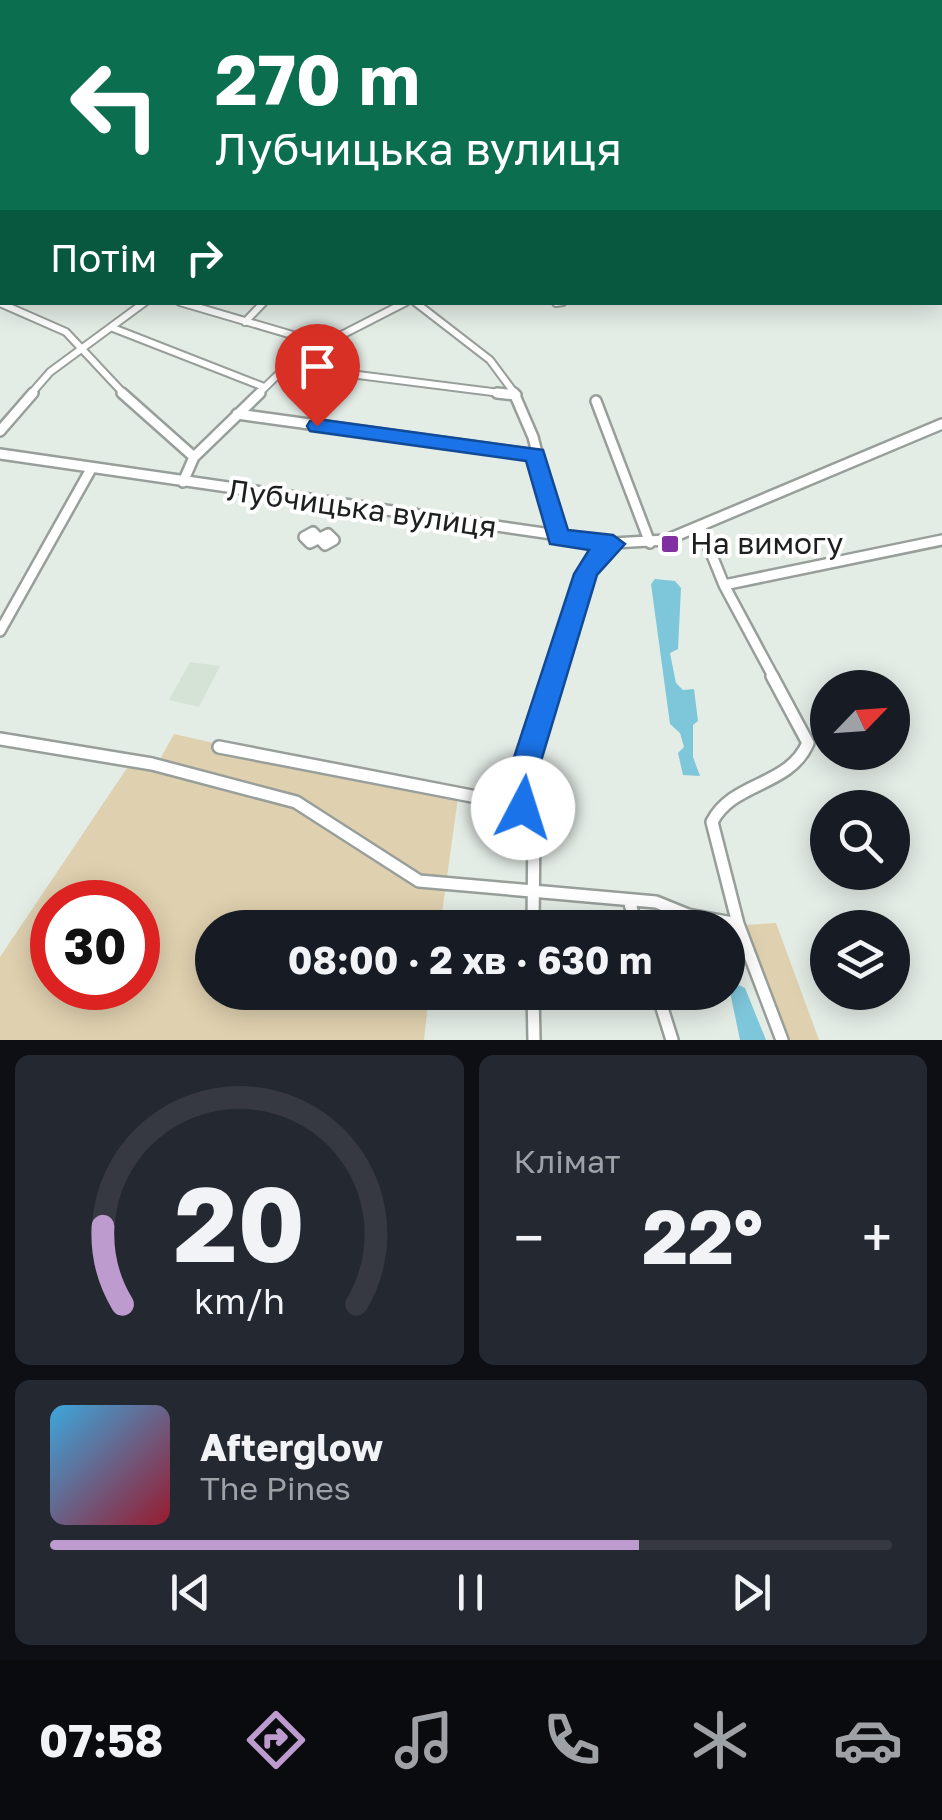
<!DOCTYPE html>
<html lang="uk">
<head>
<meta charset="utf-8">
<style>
	:root { --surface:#171b24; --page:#242831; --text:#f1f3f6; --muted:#9ea1a6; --line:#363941; --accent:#be9bcf }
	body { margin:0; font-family:"Golos Text",sans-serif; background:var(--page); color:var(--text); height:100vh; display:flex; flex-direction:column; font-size:38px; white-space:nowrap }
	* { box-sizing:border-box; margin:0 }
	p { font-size:32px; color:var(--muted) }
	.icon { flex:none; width:55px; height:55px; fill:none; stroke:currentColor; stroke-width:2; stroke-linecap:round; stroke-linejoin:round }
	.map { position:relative; height:1040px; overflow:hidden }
	.side { display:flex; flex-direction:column; gap:15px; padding:15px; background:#0d0f14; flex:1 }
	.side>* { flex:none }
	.banner { position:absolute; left:0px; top:0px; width:942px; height:305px; box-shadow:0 5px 25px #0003; background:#0b6e4f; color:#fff; overflow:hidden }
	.needle { width:65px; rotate:65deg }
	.fabs { position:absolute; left:810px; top:670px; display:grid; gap:20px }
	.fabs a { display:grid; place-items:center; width:100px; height:100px; border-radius:50%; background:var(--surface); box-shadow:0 5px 25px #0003; font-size:50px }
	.speed { position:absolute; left:30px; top:880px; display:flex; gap:20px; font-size:50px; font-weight:700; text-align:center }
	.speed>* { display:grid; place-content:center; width:130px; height:130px; border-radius:50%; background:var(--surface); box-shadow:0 5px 25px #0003; line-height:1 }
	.speed .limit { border:15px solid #d22; background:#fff; color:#111 }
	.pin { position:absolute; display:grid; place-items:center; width:85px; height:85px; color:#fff; margin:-102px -42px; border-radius:50% 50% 50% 0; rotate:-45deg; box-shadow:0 0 10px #0007 }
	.pin .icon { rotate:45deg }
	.me { position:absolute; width:110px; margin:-55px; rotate:5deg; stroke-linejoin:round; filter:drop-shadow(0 0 8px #0008) }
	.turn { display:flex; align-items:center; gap:35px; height:210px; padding:0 50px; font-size:45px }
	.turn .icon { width:130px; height:130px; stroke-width:2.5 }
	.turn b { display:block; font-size:70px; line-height:85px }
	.then { display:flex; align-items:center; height:95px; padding:0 50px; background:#0003; gap:20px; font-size:38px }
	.big { font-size:75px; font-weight:700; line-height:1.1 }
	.side .card { flex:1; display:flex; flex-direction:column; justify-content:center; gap:15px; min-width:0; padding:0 35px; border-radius:15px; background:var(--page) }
	.side .dial { align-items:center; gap:0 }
	.dial svg { height:260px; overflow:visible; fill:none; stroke:var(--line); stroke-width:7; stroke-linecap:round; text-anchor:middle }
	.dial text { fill:var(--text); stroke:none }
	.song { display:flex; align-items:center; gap:30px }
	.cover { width:120px; height:120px; border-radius:15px; background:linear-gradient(135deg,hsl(200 70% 55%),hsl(350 70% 35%)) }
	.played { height:10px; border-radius:5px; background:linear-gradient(90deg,var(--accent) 70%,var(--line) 70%) }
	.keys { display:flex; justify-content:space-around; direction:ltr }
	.heat { display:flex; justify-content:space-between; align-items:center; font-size:55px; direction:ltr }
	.side .tiles { flex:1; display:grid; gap:15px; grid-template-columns:1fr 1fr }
	.card:last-child { grid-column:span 2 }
	.trip { position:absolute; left:195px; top:910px; width:550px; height:100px; border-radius:50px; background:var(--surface); box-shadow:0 5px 25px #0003; font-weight:700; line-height:100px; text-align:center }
	.menu { display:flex; height:160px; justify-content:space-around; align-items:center; background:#090b0e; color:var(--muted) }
	.menu .icon { width:70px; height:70px }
	.menu .selected { color:var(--accent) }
	.menu b { font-size:45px; color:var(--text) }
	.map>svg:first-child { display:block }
</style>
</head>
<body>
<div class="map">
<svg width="942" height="1040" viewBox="0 0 942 1040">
	<rect width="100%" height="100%" fill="#e4ece6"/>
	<path fill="#d5e3d7" d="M190,662L220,666L199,707L169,700Z"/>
	<path fill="#dfd0af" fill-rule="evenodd" d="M174,734L458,798L440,927L212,928V992L429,993L424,1040H0V957L129,765L150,769L160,759ZM52,902H138V988H52Z
		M776,923L819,1040H786L745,925Z"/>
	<path fill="#7ec7da" d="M655,579L675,581L681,588L678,649L670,653L676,683L683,690L694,689L698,721L693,725V757L700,776L683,775L678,753L684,747L680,733L670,724L651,584Z
		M739,985L745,988L766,1040H740L730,992Z"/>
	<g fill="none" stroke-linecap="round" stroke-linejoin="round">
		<path stroke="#7ec7da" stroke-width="2.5" d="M825,0L833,2"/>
	</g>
	<path fill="#78c3b8" stroke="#548881" stroke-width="2.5" d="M770,0H788L792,2H774Z"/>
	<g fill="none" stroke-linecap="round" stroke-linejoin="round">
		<g stroke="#989f9a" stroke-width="10">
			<path id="street-far2" d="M180,302L323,344
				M415,302L490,360L516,395
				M0,303L66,332L125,395
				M556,303L563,302
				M245,322L264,302
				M113,328L264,387
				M287,366L516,395
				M30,395L50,372L145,302
				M257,395L293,360L406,302"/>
		</g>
		<g stroke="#989f9a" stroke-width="14">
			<path id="street-far1" d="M122,393L194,457
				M497,393L516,395
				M514,393L533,437L559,538
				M596,401L650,543
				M237,414L535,455
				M0,431L33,393
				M0,454L613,543L666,540L942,424
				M183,482L194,457L260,393
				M701,528L724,585L774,678
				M318,539L310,543L304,537L313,532L325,545L334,540L328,534L320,538
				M724,585L942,540
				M0,631L91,469
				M553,678C567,632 575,575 613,543"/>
		</g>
		<g stroke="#989f9a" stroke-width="16">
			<path id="street" d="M772,676L808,743C789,787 733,781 712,822L738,924L782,1040
				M0,739L152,764L296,802L419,881L656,902L688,915L738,924
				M219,747L482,798L517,791
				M629,900L637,928
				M533,928L534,819L523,809L517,791L554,676
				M533,992L534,1040
				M657,992L672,1040"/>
		</g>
		<g stroke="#989f9a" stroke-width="6">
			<path id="secondary" d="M728,0H737L739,2H731Z
				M940,42H942V46H940Z
				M940,169L942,170V177L940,176Z"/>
		</g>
		<use href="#street-far2" stroke="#fff" stroke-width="6"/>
		<use href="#street-far1" stroke="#fff" stroke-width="9"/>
		<use href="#street" stroke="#fff" stroke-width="11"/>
		<use href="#secondary" fill="#fff" fill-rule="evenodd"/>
	</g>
	<path fill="#1a73e8" stroke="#114b97" stroke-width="2.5" d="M317,419L543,450L568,530L613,535L625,544L597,575L532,791L537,808L533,818L523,822L513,818L503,791L574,574L589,550L550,544L526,461L310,431L307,426L310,421Z"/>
	<rect fill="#8030a0" stroke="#fff" stroke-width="4" x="660" y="534" width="20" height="20" rx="5"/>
	<g text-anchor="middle" stroke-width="8" stroke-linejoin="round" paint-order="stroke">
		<g font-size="30" fill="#1d201e" stroke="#fff">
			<text transform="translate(362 509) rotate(8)" y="10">Лубчицька вулиця</text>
		</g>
		<g font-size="30" fill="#1d201e" stroke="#fff" text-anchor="start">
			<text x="690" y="554">На вимогу</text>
		</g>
	</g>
</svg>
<div class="fabs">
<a><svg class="needle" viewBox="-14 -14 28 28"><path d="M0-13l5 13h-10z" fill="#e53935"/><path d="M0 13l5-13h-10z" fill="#9ea1a6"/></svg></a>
<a><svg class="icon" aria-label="search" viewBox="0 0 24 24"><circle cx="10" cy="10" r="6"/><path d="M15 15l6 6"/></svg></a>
<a><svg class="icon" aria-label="layers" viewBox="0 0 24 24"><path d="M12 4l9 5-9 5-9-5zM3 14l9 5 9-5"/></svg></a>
</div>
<div class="speed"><div class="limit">30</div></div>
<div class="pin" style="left:317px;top:426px;background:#d93025"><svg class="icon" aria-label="arrive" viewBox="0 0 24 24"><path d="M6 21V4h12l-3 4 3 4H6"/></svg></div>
<svg class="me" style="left:523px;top:808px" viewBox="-20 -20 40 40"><circle r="19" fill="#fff"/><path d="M0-13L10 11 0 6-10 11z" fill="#1a73e8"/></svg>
<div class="trip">08:00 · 2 хв · 630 m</div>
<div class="banner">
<div class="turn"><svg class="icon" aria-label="left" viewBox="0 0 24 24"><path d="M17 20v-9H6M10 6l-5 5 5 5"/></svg><div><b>270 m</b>Лубчицька вулиця</div></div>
<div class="then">Потім<svg class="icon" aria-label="right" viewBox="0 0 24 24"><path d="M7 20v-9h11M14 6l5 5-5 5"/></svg></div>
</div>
</div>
<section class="side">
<div class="tiles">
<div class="card dial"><svg viewBox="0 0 100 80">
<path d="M14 69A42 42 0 1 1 86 69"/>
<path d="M14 69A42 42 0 0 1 8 45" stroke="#be9bcf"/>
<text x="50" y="56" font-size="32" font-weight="700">20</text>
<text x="50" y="72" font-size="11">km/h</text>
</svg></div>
<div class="card"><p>Клімат</p>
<div class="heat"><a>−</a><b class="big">22°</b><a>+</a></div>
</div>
<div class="card">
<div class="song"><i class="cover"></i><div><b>Afterglow</b><p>The Pines</p></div></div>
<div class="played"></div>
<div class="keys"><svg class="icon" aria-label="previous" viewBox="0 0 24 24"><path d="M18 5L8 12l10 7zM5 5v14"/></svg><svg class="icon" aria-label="pause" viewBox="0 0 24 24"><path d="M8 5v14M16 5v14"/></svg><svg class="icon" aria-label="next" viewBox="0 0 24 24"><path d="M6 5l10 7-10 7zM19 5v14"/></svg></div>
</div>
</div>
</section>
<nav class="menu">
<b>07:58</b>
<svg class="icon selected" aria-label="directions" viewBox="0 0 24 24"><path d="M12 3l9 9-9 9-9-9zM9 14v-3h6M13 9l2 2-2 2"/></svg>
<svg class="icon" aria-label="music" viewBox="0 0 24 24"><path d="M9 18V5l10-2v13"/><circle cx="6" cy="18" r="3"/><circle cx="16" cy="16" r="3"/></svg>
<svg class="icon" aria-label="phone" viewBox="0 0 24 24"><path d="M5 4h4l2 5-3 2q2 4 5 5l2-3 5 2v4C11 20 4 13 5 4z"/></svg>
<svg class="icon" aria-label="climate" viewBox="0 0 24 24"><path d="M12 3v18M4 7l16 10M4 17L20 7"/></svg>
<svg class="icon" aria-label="car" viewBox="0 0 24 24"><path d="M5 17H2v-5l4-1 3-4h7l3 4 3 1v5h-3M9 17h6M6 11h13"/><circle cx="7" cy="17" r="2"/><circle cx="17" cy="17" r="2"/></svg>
</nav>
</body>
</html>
